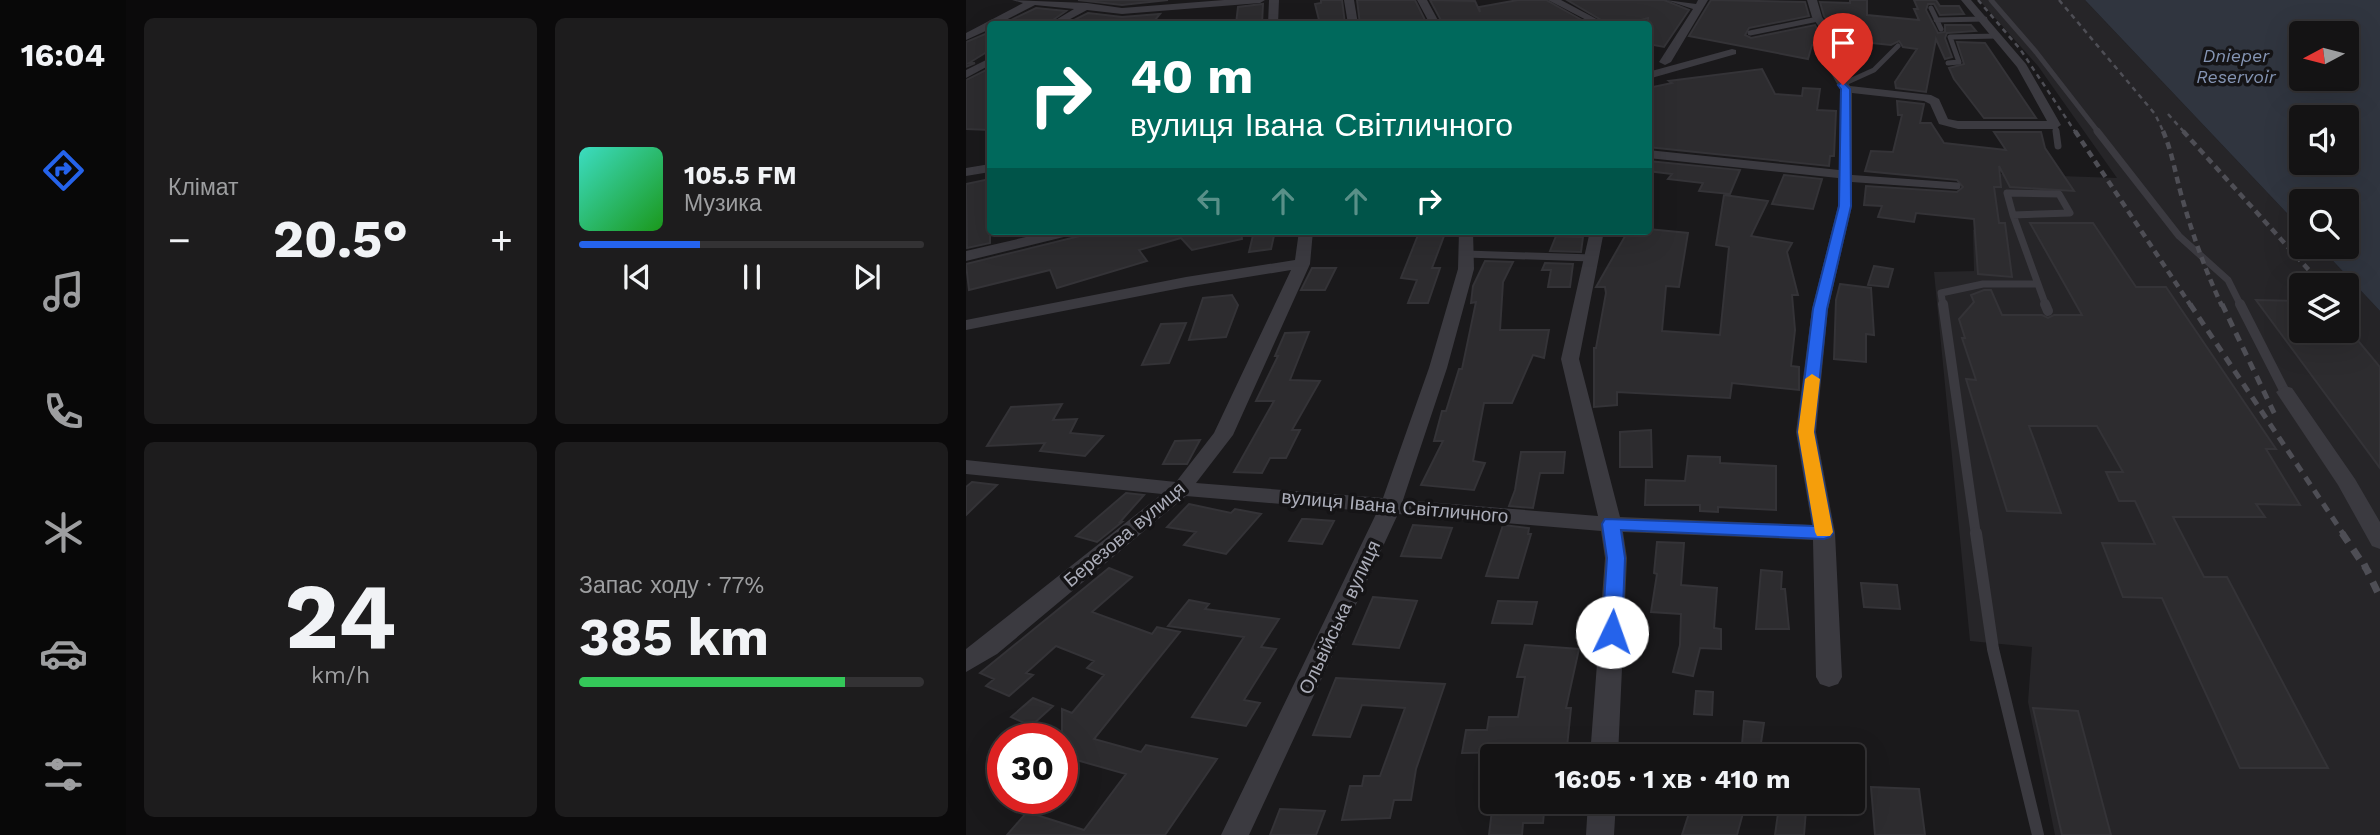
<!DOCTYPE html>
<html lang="uk">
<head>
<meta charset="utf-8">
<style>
	:root { --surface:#141314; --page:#1d1c1d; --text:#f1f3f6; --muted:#9d9ea0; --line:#333234; --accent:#2563eb }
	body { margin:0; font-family:"Work Sans",sans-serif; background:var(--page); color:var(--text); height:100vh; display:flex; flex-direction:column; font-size:26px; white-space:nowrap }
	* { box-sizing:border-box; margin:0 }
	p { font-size:23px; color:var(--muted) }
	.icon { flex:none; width:38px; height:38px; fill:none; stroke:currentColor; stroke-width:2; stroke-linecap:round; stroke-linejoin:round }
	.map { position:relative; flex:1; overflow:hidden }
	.side { display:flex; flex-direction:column; gap:18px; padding:18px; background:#0b0a0b; width:840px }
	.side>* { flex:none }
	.guide { position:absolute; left:21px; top:21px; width:665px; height:214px; border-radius:7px; box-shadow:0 7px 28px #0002,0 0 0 2px var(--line); background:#00695c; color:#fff; overflow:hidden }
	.needle { width:46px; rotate:263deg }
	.buttons { position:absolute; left:1323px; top:21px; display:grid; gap:14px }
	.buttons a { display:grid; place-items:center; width:70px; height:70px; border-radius:7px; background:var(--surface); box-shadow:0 7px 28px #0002,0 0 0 2px var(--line); font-size:35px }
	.speed { position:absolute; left:21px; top:723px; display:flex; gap:14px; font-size:35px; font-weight:700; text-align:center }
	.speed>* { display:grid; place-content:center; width:91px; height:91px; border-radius:50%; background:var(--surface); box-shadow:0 7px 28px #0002,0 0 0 2px var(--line); line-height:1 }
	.speed .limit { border:10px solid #d22; background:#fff; color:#111 }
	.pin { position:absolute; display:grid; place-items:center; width:60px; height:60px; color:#fff; margin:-72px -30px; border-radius:50% 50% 50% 0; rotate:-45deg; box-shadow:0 0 7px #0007 }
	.pin .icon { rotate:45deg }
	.me { position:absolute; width:77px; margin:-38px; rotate:3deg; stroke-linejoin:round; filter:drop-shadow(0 0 5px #0008) }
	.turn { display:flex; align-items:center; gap:24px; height:147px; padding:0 28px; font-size:32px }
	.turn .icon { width:91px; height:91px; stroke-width:2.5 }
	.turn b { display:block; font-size:49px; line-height:60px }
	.lanes { display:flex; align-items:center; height:66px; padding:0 28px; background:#0003; justify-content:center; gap:35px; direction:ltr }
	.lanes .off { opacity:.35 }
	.big { font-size:52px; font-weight:700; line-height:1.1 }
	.side .card { flex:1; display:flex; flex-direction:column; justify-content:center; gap:10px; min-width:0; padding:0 24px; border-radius:10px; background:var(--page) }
	.side .dial { align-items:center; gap:0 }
	.dial b { font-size:91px; line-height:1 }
	.song { display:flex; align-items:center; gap:21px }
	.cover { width:84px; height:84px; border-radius:10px; background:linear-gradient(135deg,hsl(170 70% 55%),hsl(120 70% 35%)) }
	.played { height:7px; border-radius:4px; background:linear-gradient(90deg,var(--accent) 35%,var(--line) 35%) }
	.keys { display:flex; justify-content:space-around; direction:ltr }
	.heat { display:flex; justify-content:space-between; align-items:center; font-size:38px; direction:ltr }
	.charge { height:10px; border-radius:5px; background:linear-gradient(90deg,#34c759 77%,var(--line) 0) }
	.side .tiles { flex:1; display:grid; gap:18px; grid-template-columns:repeat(2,1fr) }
	.trip { position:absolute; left:514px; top:744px; width:385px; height:70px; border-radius:7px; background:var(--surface); box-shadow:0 7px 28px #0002,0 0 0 2px var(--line); font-weight:700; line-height:70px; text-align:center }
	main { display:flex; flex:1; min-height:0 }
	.tabs { display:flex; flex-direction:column; width:126px; justify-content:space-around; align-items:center; background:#080808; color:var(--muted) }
	.tabs .icon { width:49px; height:49px }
	.tabs .current { color:var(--accent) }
	.tabs b { font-size:32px; color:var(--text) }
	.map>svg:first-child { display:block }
</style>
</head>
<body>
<main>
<nav class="tabs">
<b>16:04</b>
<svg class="icon current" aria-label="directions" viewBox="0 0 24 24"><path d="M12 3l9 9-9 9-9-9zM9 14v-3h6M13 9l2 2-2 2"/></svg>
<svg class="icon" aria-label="music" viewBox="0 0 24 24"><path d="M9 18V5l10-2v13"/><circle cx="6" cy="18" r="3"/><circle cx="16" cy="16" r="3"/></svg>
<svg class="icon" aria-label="phone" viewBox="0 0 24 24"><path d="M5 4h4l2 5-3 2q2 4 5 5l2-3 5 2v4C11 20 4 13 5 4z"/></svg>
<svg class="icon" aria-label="climate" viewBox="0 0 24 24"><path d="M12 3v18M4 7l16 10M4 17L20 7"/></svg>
<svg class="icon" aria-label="car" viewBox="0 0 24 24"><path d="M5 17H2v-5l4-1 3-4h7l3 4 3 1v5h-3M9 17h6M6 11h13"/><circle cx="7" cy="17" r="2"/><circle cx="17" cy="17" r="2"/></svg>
<svg class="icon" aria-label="filters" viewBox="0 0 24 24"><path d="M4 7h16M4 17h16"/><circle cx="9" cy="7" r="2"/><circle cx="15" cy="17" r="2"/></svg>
</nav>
<section class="side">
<div class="tiles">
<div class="card"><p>Клімат</p>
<div class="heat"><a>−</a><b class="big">20.5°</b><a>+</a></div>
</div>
<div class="card">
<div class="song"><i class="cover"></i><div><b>105.5 FM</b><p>Музика</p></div></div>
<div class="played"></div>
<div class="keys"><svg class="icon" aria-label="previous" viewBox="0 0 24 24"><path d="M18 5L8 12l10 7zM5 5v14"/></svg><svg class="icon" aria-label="pause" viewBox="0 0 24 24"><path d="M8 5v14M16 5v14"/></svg><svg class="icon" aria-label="next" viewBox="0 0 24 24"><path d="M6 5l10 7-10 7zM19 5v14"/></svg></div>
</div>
<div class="card dial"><b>24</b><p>km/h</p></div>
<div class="card"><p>Запас ходу · 77%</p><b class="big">385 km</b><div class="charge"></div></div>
</div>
</section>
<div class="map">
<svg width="1414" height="835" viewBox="0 0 1414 835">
	<rect width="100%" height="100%" fill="#1a191b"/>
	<path fill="#262528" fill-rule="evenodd" d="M1013,0H1119L1335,228V247H1354L1414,311V835H1089L1062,702L1066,647L1004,641L968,272L1008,271L1007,230L1017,226L1010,173L1151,178L1072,66ZM1335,285H1381V331H1335Z"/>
	<path fill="#30353f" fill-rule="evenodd" d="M1119,0H1414V311L1354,247H1381V201H1335V228ZM1335,33H1381V79H1335ZM1335,117H1381V163H1335Z"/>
	<path fill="#2d2c2f" stroke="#343337" stroke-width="2" d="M112,0H202L156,5Z
		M355,0H376L379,24H354L349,4L355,3Z
		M391,0H449L461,24H394Z
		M464,0L509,1L514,12L513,7L552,0H580L623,24H517L516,21L477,24Z
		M601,0H698L723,10L698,47L682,44V18L660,24H642Z
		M745,0L839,2L843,16L783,28L779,35L785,38L849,25L853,32L851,46L846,45L842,59L723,36Z
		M884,0H901V15L953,20L948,9H952L948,0H970L974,6H993L998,14L974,15L968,4H962L960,10L972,33L979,32V25H1005L1010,31L981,33L979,38L986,57L979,59L970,39L960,92L930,88L929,82L951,49L937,47L933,41L925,45L896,42L891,49L866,46L868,29L858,16L854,2L884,3Z
		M297,4L296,24H270L272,7Z
		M70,8L100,11L81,24H37Z
		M122,13L156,17L194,14L189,20L150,24H100Z
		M24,32V50L3,63H9L0,67V42Z
		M991,42L1019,43L1070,118H1018L988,79L983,68L998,64Z
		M24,68V130L0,129V80Z
		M796,69L809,94L836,96L837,88L854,89L851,110L870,111L868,156H864L863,166L682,147V88L706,83L703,81Z
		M931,101L958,104L954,123H965L978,143L1040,150L1028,132H1075L1079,148L1108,191L1044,187L1033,166L1035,187H1028L1033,223H1039L1046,277L1012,274L1008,219L950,213L948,222L912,217L916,206L898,205L900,186L991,192L997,187L991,180L899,171L905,151L927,152L936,115H932Z
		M682,161L774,170L764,194L733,191L737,183L702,179L706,174L682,171Z
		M818,175L856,179L847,209L806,204Z
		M24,179V243L1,248L0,184Z
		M758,195L802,201L785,236L826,243L821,252L832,295H826L829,330L825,366L833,367V390L766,383L764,398L651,392V405L628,407V348H630L640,293L639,287H630L662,231L682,229L722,233L713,287L700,286L696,331L754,335L763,247L750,245Z
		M1064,223H1127L1170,287H1200L1310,449H1300L1334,505L1290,504L1299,517H1207L1238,577H1261L1362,768H1274L1196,598L1157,597L1136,543L1189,544L1169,501H1153L1140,472H1157L1131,426H1063L1095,513L1041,511L1000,379L1010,380L996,338H999L993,319L1008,302L1005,295L1018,290H1025L1036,315H1076L1082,318L1088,315H1116Z
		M134,231H275L276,239L226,250L215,238L173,250L181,261L91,288L84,270L3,290L0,264Z
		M288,231H309L305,249L283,252Z
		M452,235L478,236L466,268H474L462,303H442L451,280L435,278Z
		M590,236L617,237L615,252L584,251Z
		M519,261L547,262L537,282L534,330H583L578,358L567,355L546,403H518L507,461L519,463L508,490L455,485L477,441H468L476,411H480L493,369H496L510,302L505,303L507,286Z
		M579,263L607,264L604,287H582L585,270H576Z
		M908,266L927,269L922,287L902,285Z
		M346,268H370L359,290H335Z
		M874,284L905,288L908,335L900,334V362L868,359L870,300Z
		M266,295L272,305L260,337L223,340L237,298Z
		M1290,300L1335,301V331H1384L1414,367V468Z
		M220,323L203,363L176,365L195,324Z
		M343,332L324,380L354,381L326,430H334L320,458H304L296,473L268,472L308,401H290L312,356H309L319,333Z
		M96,404L87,420L111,419L104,433L137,436L119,456L74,451L79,443L21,446L45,407Z
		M685,430L686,467H654V432Z
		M234,440L221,464H197L209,441Z
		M555,452H599L597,473H574L567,508L543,506L549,490Z
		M722,456L754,457V463L810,466V510L752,507V512L734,511V505H679L680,480L719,481Z
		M6,482L31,485L0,515V487Z
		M160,493L178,495L154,522H156L131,542L110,536Z
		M223,504L265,513L269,509L295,514L260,554L218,545L230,532L201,527Z
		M336,519H341L368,521L356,544L323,541Z
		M447,525L486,528L475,558L435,556Z
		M537,525L563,528L562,534H565L552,578L520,576Z
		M691,542L718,543L715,585L751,588L748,628L755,629V649L734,648L727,676L707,672L714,645L715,614L685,612L691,574L688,573Z
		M143,568L166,577L126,612L186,634L191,627L214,632L128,739L175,752L180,745L251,759L199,835H41L61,812L118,830L160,774L96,756V709L106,713L138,675L121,668L128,661L90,646L60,673L67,675L43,696L20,686L28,679L14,673Z
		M795,570L816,572L815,589H819L823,629H790Z
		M895,583L931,585L934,609L898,607Z
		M407,597L451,601L433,648L387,644Z
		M223,600L243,604L239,609L313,619L295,647L310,649L278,700L294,703L280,726L226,717L278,637L202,626Z
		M532,601L571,602L566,624L526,623Z
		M559,645L613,649L600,708H605L601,747L551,746V752L496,753L500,730H521L523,717H552L559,677H551Z
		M370,678L479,684L450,769L445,800H428L424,818L376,820L384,786H396L398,776H414L439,708L396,705L384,737L347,735Z
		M730,691L747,692L746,715L728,714Z
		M67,698L87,706L65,726L45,717Z
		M1067,708L1112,711L1145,835H1096Z
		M778,721L798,723L793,756H775Z
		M905,787L953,789L959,835H909Z
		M527,802H579L577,823H557L556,835H523Z
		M741,802H780L771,835H716L725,807L738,811Z
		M813,806L840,810L838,835H809Z
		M314,809L359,811L350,835H304Z"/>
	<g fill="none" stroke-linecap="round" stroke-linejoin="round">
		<path stroke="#3b3a40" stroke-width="5" d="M1025,0L1070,52L1133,133
			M965,8L975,29
			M970,20L1019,19
			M784,33L852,19
			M982,63L993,62L984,37L1032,36
			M877,84L908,70L932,46
			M1089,125L1090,133"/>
		<path stroke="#3b3a40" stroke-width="7" d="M1090,131L1092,146
			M1131,131L1213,236L1262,280L1275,306
			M879,178L991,186
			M1041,193L1093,194L1104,213L1047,215Z
			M1047,215L1080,306
			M500,254L626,258
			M977,306L975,293L1017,284H1069"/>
		<path stroke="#3b3a40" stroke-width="10" d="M977,304L1010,535
			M1079,304L1082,311
			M1274,304L1319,392"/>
		<path stroke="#3b3a40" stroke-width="12" d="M1010,533L1027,649L1072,835"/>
		<path fill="#3b3a40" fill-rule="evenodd" d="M46,0L121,3L156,8L258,0H299L294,3L156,14L121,10L95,24H83L108,9L69,5L32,24H24V29L0,40V33L57,3Z
			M303,0H313L312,24H302Z
			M378,0H388L392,24H382Z
			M451,0H461L474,24H464Z
			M582,0H595L640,24H628Z
			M700,0L730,4L732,0H742L705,62L699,65L693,62L727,9Z
			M841,0H851L856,17L866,31L863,52L884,86L965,95L973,99L982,119L992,121H1081L1051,67L995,0H1005L1060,64L1095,125L1089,129H992L973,124L964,104L958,101L886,93V206L862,309L850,432L869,533L876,677L872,684L863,687L854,684L850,677L847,540L657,532L661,558L652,756H624L639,558L635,531L432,514L283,835H255L411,512L220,496L31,654L0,672V649L196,494L0,474V460L210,482L248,433L325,270L220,287L0,330V320L220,277L329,260L333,231H347L344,264L267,435L230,483L417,498L463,368L492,269L493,231H507L508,269L481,368L437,500L632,516L595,359L624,231H638L613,359L654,517L846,525L830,432L846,309L872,206V178L682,158V150L873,170L874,89L853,52L856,31L846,17Z
			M766,49L770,50V54L682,79V72Z
			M24,58V65L0,78V70Z
			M24,164V172L0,176V168Z
			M86,231H112L110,234L0,261V251Z
			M1319,386L1326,388L1389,479L1414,522V549L1406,546L1372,485L1310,392Z
			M622,802H650L648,835H620Z"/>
		<path stroke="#4e4e55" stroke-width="2.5" stroke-dasharray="5 4.5" stroke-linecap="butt" d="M1012,0L1054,49L1110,133
			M1093,0L1189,114L1198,133
			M1202,114L1219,133"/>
		<path stroke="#4e4e55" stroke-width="4.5" stroke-dasharray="7 5" stroke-linecap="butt" d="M1109,131L1225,306
			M1197,131C1206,152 1209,172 1215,194C1226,233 1239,270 1256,306
			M1217,131L1351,279"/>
		<path stroke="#4e4e55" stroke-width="5" stroke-dasharray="9 7" stroke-linecap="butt" d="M1224,304L1378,535
			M1256,304L1310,417"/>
		<path stroke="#4e4e55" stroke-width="7" stroke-dasharray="11 9" stroke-linecap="butt" d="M1376,533L1403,573
			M1398,564L1414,597"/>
	</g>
	<path fill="#2563eb" stroke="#184099" stroke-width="2" d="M877,82L884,89L885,206L861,309L848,432L867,533L864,537L858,539L655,530L659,558L656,632L653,637L646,640L639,637L636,632L641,558L636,524L639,519L848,526L832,432L847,309L873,206L875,89L872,85Z"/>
	<path fill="#f59e0b" d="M846,374L854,379L848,432L867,532L864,536H851L849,532L832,432L839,379Z"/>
	<g text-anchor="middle" stroke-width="7" stroke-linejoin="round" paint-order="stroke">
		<g font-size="18" font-style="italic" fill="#8595b4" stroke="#151416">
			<text x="1270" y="62">Dnieper<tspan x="1270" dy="21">Reservoir</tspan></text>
		</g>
		<g font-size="19" fill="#acaeba" stroke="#151416">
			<text transform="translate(429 506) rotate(5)" y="7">вулиця Івана Світличного</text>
			<text transform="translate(158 534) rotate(-40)" y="7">Березова вулиця</text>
			<text transform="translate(373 617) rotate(-65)" y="7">Ольвійська вулиця</text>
		</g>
	</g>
</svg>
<div class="buttons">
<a><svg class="needle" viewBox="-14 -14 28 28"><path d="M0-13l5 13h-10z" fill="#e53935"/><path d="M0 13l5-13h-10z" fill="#9d9ea0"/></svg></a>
<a><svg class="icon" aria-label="sound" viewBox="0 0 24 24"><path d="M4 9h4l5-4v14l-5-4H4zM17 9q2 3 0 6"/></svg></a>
<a><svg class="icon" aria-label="search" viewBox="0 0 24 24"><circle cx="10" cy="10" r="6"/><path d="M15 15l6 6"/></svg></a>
<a><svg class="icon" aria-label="layers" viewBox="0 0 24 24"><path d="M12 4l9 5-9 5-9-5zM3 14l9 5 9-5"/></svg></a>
</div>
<div class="speed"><div class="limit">30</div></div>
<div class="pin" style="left:877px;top:85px;background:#d93025"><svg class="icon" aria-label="arrive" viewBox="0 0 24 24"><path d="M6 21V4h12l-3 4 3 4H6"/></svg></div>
<svg class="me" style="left:646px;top:632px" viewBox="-20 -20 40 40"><circle r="19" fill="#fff"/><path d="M0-13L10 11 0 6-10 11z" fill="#2563eb"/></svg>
<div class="trip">16:05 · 1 хв · 410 m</div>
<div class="guide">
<div class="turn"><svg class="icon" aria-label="right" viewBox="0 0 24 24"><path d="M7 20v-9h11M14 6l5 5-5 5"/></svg><div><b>40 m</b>вулиця Івана Світличного</div></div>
<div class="lanes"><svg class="icon off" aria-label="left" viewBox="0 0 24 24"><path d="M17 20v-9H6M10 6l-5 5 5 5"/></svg><svg class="icon off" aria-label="ahead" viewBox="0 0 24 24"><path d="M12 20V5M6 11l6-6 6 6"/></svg><svg class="icon off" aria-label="ahead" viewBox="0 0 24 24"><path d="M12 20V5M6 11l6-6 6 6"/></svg><svg class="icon" aria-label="right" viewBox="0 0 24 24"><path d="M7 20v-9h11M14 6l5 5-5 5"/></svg></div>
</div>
</div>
</main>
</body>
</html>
